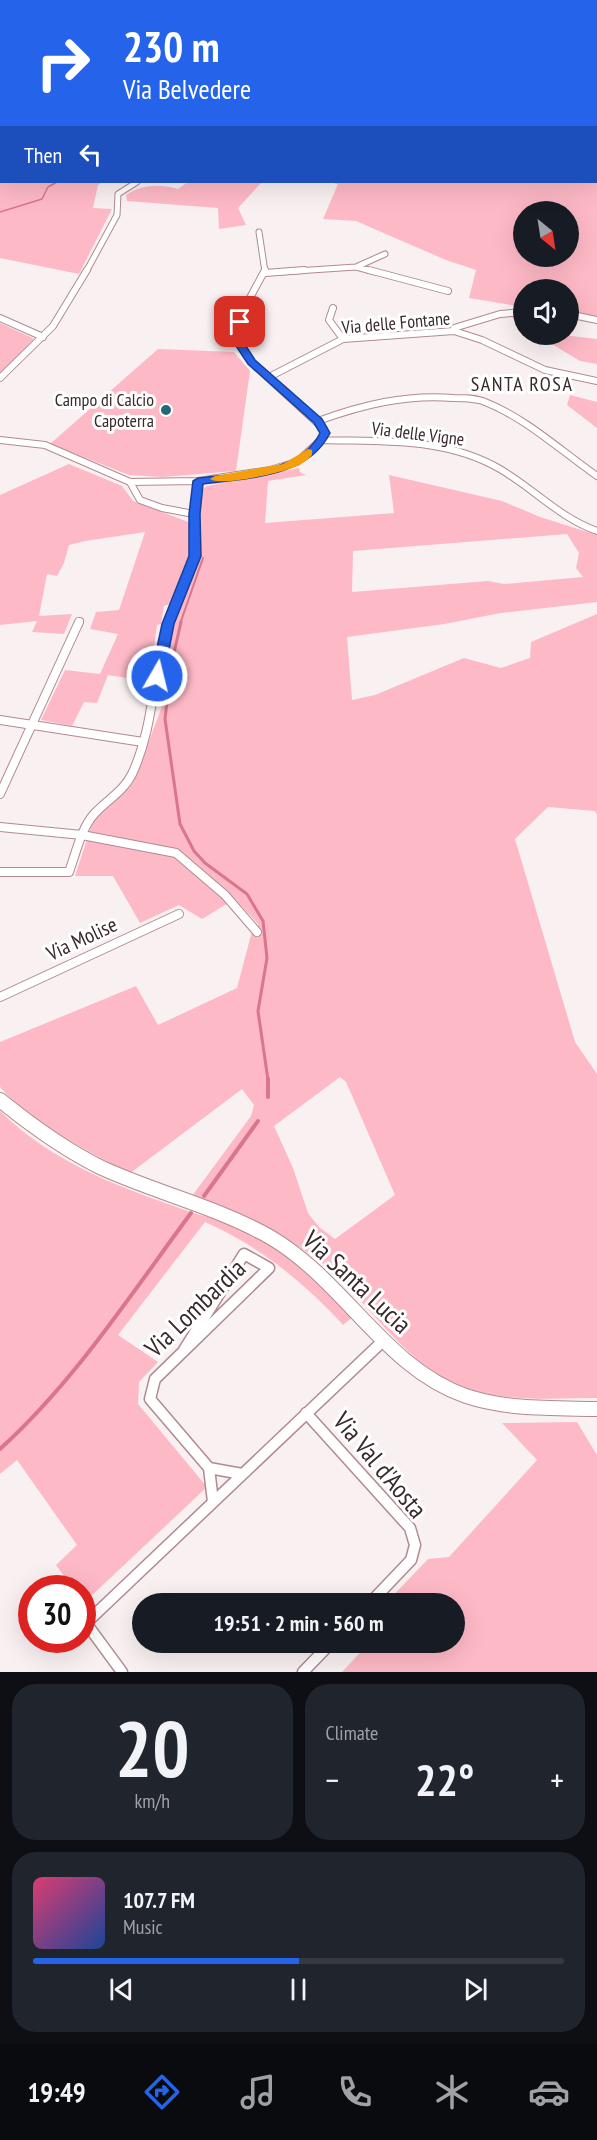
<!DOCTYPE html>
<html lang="en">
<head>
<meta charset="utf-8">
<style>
	:root { --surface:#171b24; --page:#20242c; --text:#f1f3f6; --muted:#9ea1a6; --line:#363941; --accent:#2563eb }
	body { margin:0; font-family:"PT Sans Narrow",sans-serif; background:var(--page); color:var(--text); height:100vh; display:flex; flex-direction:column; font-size:22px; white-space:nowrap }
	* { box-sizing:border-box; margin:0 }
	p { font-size:20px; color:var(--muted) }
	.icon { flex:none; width:33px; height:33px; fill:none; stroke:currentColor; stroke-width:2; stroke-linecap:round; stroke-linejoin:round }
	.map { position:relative; height:1672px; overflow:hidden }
	.drawer { display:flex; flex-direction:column; gap:12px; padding:12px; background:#0d0f14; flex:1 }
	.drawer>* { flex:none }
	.banner { position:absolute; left:0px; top:0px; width:597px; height:183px; box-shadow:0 6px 24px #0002; background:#2563eb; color:#fff; overflow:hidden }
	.needle { width:39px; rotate:150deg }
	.controls { position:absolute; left:513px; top:201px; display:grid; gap:12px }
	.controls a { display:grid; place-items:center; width:66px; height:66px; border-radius:50%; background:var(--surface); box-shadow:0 6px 24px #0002; font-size:30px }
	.speed { position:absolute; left:18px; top:1575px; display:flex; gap:12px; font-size:30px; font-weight:700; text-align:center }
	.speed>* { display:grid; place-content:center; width:78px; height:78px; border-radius:50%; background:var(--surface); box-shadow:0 6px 24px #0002; line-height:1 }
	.speed .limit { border:9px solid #d22; background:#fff; color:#111 }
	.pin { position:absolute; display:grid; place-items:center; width:51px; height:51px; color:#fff; margin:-26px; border-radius:12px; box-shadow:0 3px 9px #0006 }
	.me { position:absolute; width:66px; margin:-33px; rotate:8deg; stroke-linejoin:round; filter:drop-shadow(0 0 4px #0008) }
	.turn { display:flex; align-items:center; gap:21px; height:126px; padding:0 24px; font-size:27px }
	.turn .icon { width:78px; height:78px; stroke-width:2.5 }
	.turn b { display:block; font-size:42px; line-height:51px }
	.then { display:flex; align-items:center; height:57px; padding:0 24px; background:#0003; gap:12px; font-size:22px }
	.big { font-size:45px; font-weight:800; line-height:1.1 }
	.drawer .card { flex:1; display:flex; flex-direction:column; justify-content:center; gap:9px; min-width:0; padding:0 21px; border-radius:24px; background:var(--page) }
	.drawer .dial { align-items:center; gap:0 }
	.dial b { font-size:78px; line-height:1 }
	.song { display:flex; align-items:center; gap:18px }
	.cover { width:72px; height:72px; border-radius:9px; background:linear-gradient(135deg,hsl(340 70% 55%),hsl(220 70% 35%)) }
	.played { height:6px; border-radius:3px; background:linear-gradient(90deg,var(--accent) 50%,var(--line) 50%) }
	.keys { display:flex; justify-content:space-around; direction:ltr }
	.heat { display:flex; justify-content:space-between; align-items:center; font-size:33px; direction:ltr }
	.drawer .tiles { flex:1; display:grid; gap:12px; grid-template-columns:1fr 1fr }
	.card:last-child { grid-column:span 2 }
	.trip { position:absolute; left:132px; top:1593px; width:333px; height:60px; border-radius:30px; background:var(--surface); box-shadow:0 6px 24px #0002; font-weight:800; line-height:60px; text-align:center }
	.menu { display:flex; height:96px; justify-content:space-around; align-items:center; background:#090b0e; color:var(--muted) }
	.menu .icon { width:42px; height:42px }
	.menu .on { color:var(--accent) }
	.menu b { font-size:27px; color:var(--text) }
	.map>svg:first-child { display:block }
</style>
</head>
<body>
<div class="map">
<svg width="597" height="1672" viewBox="0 0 597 1672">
	<rect width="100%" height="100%" fill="#f9f0f2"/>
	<path fill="#feb9c6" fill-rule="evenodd" d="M0,0H597V318L569,314L568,290H524L523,307L469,298L476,270L446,260L356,221L323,219L338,184L328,182H596V2H2L0,130ZM524,212H568V256H524Z
		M0,152L2,182H102L98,185L93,208L112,209L79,274L0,258Z
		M188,182H277L261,183L238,208L246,225L219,229L218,208L127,201L126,195C143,184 158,184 178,189Z
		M0,323L33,338V340L0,375Z
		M537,335H563L597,339V364L580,361Z
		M158,349L234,352L250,371L236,471L162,477L129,475L50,444Z
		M570,395L597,402V428L567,405Z
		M69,464L122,486L133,501L191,523V557L170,604L164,606L161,624L157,625L150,676L152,682L108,675L97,703L84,702L72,726L41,720L65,670L100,674L118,634L90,629L96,612L119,610L145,532L85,541L69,545L64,563L57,576L47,574L39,616L72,614L64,634L32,632L37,621L0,625V495Z
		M299,468L300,472L306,475L268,481L265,523L394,513L389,475L502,501L540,517L597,535V602L501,613L444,624L347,637L352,700L375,695L464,658L501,668L530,658L531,642L597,614V815L595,811L548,807L515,839L575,1042L597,1074V1398C552,1398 504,1403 461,1386C399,1361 369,1299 318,1260C280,1231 236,1213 192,1196L251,1116L254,1105L242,1089L129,1174C84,1147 35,1127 0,1087V1042L136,986L158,1025L237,988L252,931L258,929V924L235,899L202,919L179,905L140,923L113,876H75L93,821L133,783L163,704L174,623L200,556V491L207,486ZM567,534L579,553L576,568L583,577L504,584L488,581L352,592L353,551ZM340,1077L346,1082L395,1195L335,1239L319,1227L308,1213L293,1168L274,1126Z
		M0,1111C54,1165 129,1191 200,1215C210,1218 221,1220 231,1224C280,1243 316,1280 354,1316L343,1325C304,1282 259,1246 205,1222L118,1335L158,1362L139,1382L138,1404L207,1487L89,1598L83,1597L82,1588H73L56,1565L77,1545L17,1460L0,1474Z
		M577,1422L597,1455V1672H342L369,1643L454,1642V1604L386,1603L428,1559L449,1557L537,1460L502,1423Z"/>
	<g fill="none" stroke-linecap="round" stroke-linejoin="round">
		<path stroke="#d9758d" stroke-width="1.5" d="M0,212L42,199L48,187L57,182"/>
		<path stroke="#d9758d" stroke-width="2" d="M180,624L203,558"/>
		<path stroke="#d9758d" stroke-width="3" d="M181,622L171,666L165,719L180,824L194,851L205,863L247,894L263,921L267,958L258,1011L268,1080"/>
		<path stroke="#d9758d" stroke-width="4" d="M268,1097V1079
			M204,1196L258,1121
			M0,1449C75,1381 131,1294 191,1213"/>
		<g stroke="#b18a91" stroke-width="7">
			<path id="minor-far3" d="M259,232L265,272
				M356,267L385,254
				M86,272L117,215L118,194L137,182
				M281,272L356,267L375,272"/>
		</g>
		<g stroke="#b18a91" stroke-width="8">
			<path id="minor-far2" d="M369,270L448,291
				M265,273L304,270
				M333,308L329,320L343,339
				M568,314L597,320
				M0,318L43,337
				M454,331V328L500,314L524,312
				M269,377L343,339L454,331L482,340L545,370L597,381
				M0,378L53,326L87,270
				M318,421C362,405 406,394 453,398C464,398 476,398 485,402C526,418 561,451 597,476
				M0,440L45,445L130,482L198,481L270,470L297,462L324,437V429L251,362L235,337L245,307L265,270
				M321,440C383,442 445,437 500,469C534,489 560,518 597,531
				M130,482L140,500L162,508L194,514
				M79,624L80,621
				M168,624L195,556L194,514L198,481"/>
		</g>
		<g stroke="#b18a91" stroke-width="10">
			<path id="minor-far1" d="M0,720L143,742
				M0,794L79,622
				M0,827L82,835L176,853L225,895L257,932
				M0,872H69C76,853 81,828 95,813C107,800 124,791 132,774C155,725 152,671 169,622
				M0,997L179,914"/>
		</g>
		<g stroke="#b18a91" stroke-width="13">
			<path id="minor" d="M184,1350L244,1254L269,1268L155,1379L150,1399L209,1468L213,1502
				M306,1413L410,1528L415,1545L411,1560L369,1604
				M209,1468L242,1474
				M122,1672L86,1623L384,1340
				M303,1672L332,1642"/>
		</g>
		<g stroke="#b18a91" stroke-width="16">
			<path id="tertiary" d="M0,1100C32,1126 65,1150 102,1168C157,1193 217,1207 270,1237C344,1280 385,1368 466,1396C508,1410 554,1408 597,1409"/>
		</g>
		<use href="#minor-far3" stroke="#fff" stroke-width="5"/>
		<use href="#minor-far2" stroke="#fff" stroke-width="6"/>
		<use href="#minor-far1" stroke="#fff" stroke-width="8"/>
		<use href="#minor" stroke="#fff" stroke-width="10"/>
		<use href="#tertiary" stroke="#fff" stroke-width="14"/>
	</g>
	<path fill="#2563eb" stroke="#184099" stroke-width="1.5" d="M237,320L245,322L240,337L255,360L322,419L330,433C308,478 246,478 203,484L200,514L201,556L174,624L164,676L157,681L151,676L162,624L189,556V514L193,481L198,478C237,473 300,474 320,433L314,423L248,364L230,337Z"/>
	<path fill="#f59e0b" d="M308,449L312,450V455C309,458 305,462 301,464C288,472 220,487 210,479L215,476L283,464Z"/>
	<circle fill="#216a75" stroke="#fff" stroke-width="2" cx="166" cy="410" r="6"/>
	<g text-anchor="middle" stroke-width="6" stroke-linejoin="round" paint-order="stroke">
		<g font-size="18" fill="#39292c" stroke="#fff">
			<text transform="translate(396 323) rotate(-5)" y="6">Via delle Fontane</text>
			<text transform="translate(418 434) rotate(7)" y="6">Via delle Vigne</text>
		</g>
		<g font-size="18" fill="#39292c" stroke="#fff" text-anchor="end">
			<text x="154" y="406">Campo di Calcio<tspan x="154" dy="21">Capoterra</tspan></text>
		</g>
		<g font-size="20" letter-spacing="1.5" fill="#39292c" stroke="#fff">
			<text x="522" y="391">SANTA ROSA</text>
		</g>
		<g font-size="21" fill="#39292c" stroke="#fff">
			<text transform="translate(82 939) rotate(-25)" y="7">Via Molise</text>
		</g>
		<g font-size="26" fill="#39292c" stroke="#fff">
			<text transform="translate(357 1282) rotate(43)" y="9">Via Santa Lucia</text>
			<text transform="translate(195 1308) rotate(-44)" y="9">Via Lombardia</text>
			<text transform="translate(380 1465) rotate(50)" y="9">Via Val d'Aosta</text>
		</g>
	</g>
</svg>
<div class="controls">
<a><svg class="needle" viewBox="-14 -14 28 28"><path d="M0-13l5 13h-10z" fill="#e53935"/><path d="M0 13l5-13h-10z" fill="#9ea1a6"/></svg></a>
<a><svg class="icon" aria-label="sound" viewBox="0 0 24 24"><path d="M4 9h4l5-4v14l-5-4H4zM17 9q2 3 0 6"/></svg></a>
</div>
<div class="speed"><div class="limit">30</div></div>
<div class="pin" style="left:240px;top:322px;background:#d93025"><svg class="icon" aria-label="arrive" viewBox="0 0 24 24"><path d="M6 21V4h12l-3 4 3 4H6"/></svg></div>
<svg class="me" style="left:157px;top:676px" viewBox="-20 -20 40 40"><circle r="17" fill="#2563eb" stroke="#fff" stroke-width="3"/><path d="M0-11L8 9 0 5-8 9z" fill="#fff"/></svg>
<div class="trip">19:51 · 2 min · 560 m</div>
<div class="banner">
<div class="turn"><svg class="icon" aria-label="right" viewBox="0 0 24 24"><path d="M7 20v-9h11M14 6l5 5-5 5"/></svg><div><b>230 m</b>Via Belvedere</div></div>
<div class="then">Then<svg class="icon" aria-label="left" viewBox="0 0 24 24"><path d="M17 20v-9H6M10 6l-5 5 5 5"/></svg></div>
</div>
</div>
<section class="drawer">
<div class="tiles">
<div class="card dial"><b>20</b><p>km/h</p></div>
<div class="card"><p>Climate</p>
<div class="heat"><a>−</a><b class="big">22°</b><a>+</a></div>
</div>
<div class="card">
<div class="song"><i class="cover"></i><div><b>107.7 FM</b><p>Music</p></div></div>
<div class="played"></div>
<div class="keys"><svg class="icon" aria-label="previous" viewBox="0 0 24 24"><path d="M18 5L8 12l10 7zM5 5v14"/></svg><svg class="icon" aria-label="pause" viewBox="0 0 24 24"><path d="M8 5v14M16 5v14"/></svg><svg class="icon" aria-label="next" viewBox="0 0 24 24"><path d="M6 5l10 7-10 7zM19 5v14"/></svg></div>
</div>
</div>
</section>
<nav class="menu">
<b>19:49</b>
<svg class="icon on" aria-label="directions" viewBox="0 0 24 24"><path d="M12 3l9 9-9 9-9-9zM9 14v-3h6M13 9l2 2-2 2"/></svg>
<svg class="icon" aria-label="music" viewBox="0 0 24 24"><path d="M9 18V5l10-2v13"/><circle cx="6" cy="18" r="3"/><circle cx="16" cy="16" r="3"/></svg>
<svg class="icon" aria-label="phone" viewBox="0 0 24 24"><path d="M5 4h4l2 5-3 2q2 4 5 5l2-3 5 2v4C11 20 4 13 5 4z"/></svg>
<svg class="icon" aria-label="climate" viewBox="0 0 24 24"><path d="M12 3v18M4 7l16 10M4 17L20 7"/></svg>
<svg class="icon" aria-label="car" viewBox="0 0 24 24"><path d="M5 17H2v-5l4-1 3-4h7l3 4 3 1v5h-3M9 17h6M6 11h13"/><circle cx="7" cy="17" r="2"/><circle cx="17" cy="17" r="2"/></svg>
</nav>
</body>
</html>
